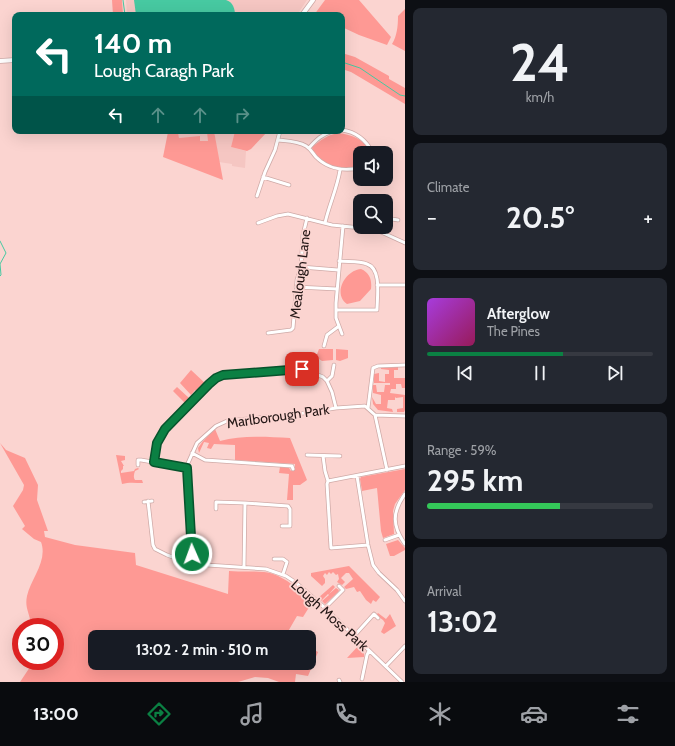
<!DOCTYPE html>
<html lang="en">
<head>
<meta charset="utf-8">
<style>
	:root { --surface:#171b24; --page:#242831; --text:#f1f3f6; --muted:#9ea1a6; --line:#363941; --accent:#0b8043 }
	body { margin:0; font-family:Cabin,sans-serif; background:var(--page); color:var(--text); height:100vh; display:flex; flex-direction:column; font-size:15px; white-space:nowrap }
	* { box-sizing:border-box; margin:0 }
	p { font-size:13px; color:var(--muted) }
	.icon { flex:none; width:22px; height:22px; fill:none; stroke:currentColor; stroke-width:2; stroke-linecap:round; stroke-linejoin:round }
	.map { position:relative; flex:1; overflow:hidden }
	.details { display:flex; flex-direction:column; gap:8px; padding:8px; background:#0d0f14; width:270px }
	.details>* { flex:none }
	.banner { position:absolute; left:12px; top:12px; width:333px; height:122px; border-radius:8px; box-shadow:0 4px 16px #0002; background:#00695c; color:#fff; overflow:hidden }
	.fabs { position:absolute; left:353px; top:146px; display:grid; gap:8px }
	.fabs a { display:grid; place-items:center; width:40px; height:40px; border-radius:8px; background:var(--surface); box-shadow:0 4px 16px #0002; font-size:20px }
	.speed { position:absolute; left:12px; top:618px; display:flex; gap:8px; font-size:20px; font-weight:700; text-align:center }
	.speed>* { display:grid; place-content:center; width:52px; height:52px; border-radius:50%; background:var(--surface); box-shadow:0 4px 16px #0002; line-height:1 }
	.speed .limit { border:6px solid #d22; background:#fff; color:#111 }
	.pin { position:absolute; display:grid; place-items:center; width:34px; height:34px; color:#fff; margin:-17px; border-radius:8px; box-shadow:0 2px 6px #0006 }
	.me { position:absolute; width:44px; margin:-22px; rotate:358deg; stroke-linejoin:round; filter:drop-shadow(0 0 3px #0008) }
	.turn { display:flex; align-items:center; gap:14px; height:84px; padding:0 16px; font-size:18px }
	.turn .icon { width:52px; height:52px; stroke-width:2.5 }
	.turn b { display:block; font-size:28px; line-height:34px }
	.lanes { display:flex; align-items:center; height:38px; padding:0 16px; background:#0003; justify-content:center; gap:20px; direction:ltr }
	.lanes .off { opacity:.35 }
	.big { font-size:30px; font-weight:700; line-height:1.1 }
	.details .card { flex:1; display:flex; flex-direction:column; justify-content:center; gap:6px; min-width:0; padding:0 14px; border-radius:8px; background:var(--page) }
	.details .dial { align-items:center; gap:0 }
	.dial b { font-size:52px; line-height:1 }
	.song { display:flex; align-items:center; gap:12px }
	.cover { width:48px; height:48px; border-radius:6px; background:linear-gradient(135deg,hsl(280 70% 55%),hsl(330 70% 35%)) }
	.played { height:4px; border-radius:2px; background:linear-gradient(90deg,var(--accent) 60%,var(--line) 60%) }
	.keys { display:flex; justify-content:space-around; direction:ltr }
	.heat { display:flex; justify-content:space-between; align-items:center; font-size:22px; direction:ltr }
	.charge { height:6px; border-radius:3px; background:linear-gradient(90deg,#34c759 59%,var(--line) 0) }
	.trip { position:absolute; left:88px; top:630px; width:228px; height:40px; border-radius:8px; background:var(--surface); box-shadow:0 4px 16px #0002; font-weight:700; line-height:40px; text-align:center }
	.dock { display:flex; height:64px; justify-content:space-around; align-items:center; background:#090b0e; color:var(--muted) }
	.dock .icon { width:28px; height:28px }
	.dock .active { color:var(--accent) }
	.dock b { font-size:18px; color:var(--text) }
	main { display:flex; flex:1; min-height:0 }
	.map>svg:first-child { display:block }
</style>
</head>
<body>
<main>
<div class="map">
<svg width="405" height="682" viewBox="0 0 405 682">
	<rect width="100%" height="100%" fill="#fbd4d0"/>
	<path fill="#f5c6c2" d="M126,0H307L297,15H127Z
		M181,131H235L231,147L246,151L245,168L232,166V164L219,162L214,131L208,141H200V137L179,138L178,132Z"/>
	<path fill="#fe9994" d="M112,0H122L123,15H113Z
		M325,0H359L391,37L387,45L359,35L342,27V15H314Z
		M405,9V51L392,44C397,36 398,26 398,16Z
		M342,53L355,57L389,76V79L405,88V104L351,72L342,69Z
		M214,131L223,180L163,157L168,132H178L179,138L200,136V141H208L207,132Z
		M235,131H268L251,149L247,151L231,147Z
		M338,133C353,135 364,139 371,153H360V166C355,167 350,168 344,168C334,168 313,159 312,147C321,140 327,135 338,133Z
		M361,269C370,273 372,280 371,289L360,301L347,304C332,293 346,270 361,269Z
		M319,349H333V360L322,361L316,357Z
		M336,349L348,350V358L340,361L336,360Z
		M398,367V370H394V378H405V388H402L401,384H396V389H391L390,393L405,395V410L404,412H397V409L403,408V397L396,398L395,397V400H388L387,408L392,409L393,412L378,410L373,404L372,397L376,404H381V395L373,393V385H376L377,392H384L385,385H390V383H374V374L379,373V381L385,382V374H389V370L381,369V368Z
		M191,370L206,384L198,393L195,390L191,395L180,383Z
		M177,387L189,398L185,403L173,391Z
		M215,429L220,441C242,435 267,437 290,438L307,480L300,485H293V500H287L289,474L279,473L280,467L289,468L291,471L295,470V464L235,460V445L214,444L211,449L207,448L209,443L204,442L199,453L198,448L203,441Z
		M0,443L6,450L25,458L38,485L37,500L48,531H44L45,537L75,545L135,553L136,565L228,594L229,571C241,572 253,571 264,572C283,574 299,590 313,601L303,617L297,616L286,635L289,637H95V663H309V647L318,652L308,676L296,674L295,682H279L268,678L255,677L238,682H20L30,667V661H55V627H30C32,615 24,610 27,596C31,578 48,561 41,542L34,539L22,529L25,526L13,506L23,490L24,485Z
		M116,455L125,456V460L121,461L124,466H123V469L121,471V473L134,471L135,469L138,468L139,469L135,471C134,474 133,477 135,480H142L143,483C135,483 129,482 122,484Z
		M405,469V490L395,504L393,511L394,534L383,538L381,531L377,488L362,491L360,479L361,477Z
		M398,540L405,548V550L394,556H390L386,544Z
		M349,566L380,597L376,602L373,600L371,604L366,600L360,591L357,592L354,587L346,589L344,587L353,579L349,573H346L341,578L345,582L342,585L337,582L339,579L338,574L336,575L333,572L331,574L329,572L327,575L325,573L323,576L325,579V583L322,586L311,576V573Z
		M333,585L335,587L329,594L336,588L339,590L338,592L325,604L322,601L329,595L328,594L321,601L318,598Z
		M378,613L386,619L390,614L396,626L384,634L381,632L385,623L383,620L376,615Z
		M359,645L364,649V657L347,658Z"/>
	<path fill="#47c9a1" d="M134,0H226C233,2 235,9 235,15H136Z"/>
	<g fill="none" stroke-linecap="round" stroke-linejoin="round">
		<path stroke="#47c9a1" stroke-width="1" d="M123,0L125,15
			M342,62L360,68L400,95L405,96
			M0,241L6,253L0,264L1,275L0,276"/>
		<g stroke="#cfaaa7" stroke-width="4.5">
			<path id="minor" d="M342,130C357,132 366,140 373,153
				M278,140C287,141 298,141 306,146C311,149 313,154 316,157C329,170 344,171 360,168
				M309,148C316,140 322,134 333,131
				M263,177L289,185
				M257,196L265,172L275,150L280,131
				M386,217L392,219L398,220
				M258,223L277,216L288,214L332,225L371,229L381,232L405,243
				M325,223C329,205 337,189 340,170
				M301,267L338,270
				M377,285H405
				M296,287L337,289
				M336,310H377C377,297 382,269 367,264C359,261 348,262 339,261
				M268,333L291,330L293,328L297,280L301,267L303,235L307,218
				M342,334L336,318V303L343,226
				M324,346L327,335L339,326
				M327,381L332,376L334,365
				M368,408L373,368L378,366L405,365
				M375,415L405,416
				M192,453L205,460L292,466L293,469
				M307,455L340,456
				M323,456L325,471L328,481
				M154,462L157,443L165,429L209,384L217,378L223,375L289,370L308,371L323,377L327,381L332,392L336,408
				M138,465V460H141L187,468
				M357,476L368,545L373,565L379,573L397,590L405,601
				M328,481L327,484L331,548L368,545
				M328,481L405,466
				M405,494C392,512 392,526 405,544
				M148,501L153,545L155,549L167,555L192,564L266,569L286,576L295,582L325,608L402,682
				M144,502L152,501
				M216,509V502L245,503
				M385,540L399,535
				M193,551L208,564
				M274,559H283L287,562L283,574
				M186,561L191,556L193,551L187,468L188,463L197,443L216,426L227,421L304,413L336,408L365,406L375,415L387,470
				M244,567L245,503L288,506L290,509V526H282
				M325,608L343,590L339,586
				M354,636L374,614L378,618
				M386,666L405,646
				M362,679L367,655L369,651
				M339,680L340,682"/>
		</g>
		<g stroke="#cfaaa7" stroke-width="5.5">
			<path id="tertiary" d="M302,15L313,0
				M0,61L15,60"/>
		</g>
		<use href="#minor" stroke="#fff" stroke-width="3"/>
		<use href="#tertiary" stroke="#fff" stroke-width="4"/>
	</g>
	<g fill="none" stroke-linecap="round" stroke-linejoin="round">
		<g stroke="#07532c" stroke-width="10">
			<path id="route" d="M192,554L187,468L154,462L157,443L165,429L209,384L216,378L223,375L302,369"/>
		</g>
		<use href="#route" stroke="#0b8043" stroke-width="7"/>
	</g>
	<g text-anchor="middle" stroke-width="3.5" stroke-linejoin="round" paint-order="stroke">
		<g font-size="14" fill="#241716" stroke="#fbd4d0">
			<text transform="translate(300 274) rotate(-83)" y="5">Mealough Lane</text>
			<text transform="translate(278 416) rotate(-8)" y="5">Marlborough Park</text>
			<text transform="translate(330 615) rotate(42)" y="5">Lough Moss Park</text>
		</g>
	</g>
</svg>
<div class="fabs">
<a><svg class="icon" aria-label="sound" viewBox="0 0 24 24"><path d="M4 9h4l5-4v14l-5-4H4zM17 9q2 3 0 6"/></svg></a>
<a><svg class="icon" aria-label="search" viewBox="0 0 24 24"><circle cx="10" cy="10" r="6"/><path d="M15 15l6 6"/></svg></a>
</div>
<div class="speed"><div class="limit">30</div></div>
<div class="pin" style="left:302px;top:369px;background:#d93025"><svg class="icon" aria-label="arrive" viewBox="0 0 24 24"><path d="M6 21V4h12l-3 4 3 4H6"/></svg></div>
<svg class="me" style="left:192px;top:554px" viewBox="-20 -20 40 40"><circle r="17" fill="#0b8043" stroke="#fff" stroke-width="3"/><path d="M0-11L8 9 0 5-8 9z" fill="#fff"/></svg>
<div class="trip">13:02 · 2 min · 510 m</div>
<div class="banner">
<div class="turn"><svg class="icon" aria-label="left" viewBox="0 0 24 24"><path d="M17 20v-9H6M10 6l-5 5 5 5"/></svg><div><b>140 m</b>Lough Caragh Park</div></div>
<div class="lanes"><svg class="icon" aria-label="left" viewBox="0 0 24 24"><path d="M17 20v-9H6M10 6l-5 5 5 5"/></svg><svg class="icon off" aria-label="ahead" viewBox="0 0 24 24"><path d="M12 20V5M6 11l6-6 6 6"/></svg><svg class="icon off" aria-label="ahead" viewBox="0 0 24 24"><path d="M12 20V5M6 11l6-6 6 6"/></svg><svg class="icon off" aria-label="right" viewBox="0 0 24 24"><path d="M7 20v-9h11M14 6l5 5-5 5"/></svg></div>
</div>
</div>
<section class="details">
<div class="card dial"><b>24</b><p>km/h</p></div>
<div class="card"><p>Climate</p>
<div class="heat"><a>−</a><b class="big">20.5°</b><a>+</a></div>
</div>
<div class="card">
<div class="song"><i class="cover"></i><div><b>Afterglow</b><p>The Pines</p></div></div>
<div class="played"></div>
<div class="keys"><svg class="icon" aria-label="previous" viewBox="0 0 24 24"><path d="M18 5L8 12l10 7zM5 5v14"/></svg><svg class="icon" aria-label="pause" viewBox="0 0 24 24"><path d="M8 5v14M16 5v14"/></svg><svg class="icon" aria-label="next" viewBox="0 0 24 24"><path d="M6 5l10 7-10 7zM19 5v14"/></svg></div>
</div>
<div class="card"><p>Range · 59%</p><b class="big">295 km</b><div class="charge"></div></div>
<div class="card"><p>Arrival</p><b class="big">13:02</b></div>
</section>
</main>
<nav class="dock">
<b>13:00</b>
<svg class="icon active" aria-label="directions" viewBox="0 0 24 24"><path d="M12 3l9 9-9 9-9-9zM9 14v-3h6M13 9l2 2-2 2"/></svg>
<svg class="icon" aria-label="music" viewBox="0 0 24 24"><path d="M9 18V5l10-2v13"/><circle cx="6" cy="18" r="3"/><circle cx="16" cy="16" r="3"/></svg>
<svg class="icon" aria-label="phone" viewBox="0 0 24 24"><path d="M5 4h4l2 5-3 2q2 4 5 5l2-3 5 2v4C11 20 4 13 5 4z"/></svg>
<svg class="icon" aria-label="climate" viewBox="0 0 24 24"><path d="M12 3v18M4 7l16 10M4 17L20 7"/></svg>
<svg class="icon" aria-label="car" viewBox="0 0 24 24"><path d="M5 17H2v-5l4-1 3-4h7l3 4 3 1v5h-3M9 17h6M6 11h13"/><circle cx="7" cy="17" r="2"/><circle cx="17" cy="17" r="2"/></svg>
<svg class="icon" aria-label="filters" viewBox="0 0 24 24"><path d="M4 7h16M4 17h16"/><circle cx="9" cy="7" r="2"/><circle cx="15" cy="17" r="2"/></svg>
</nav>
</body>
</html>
